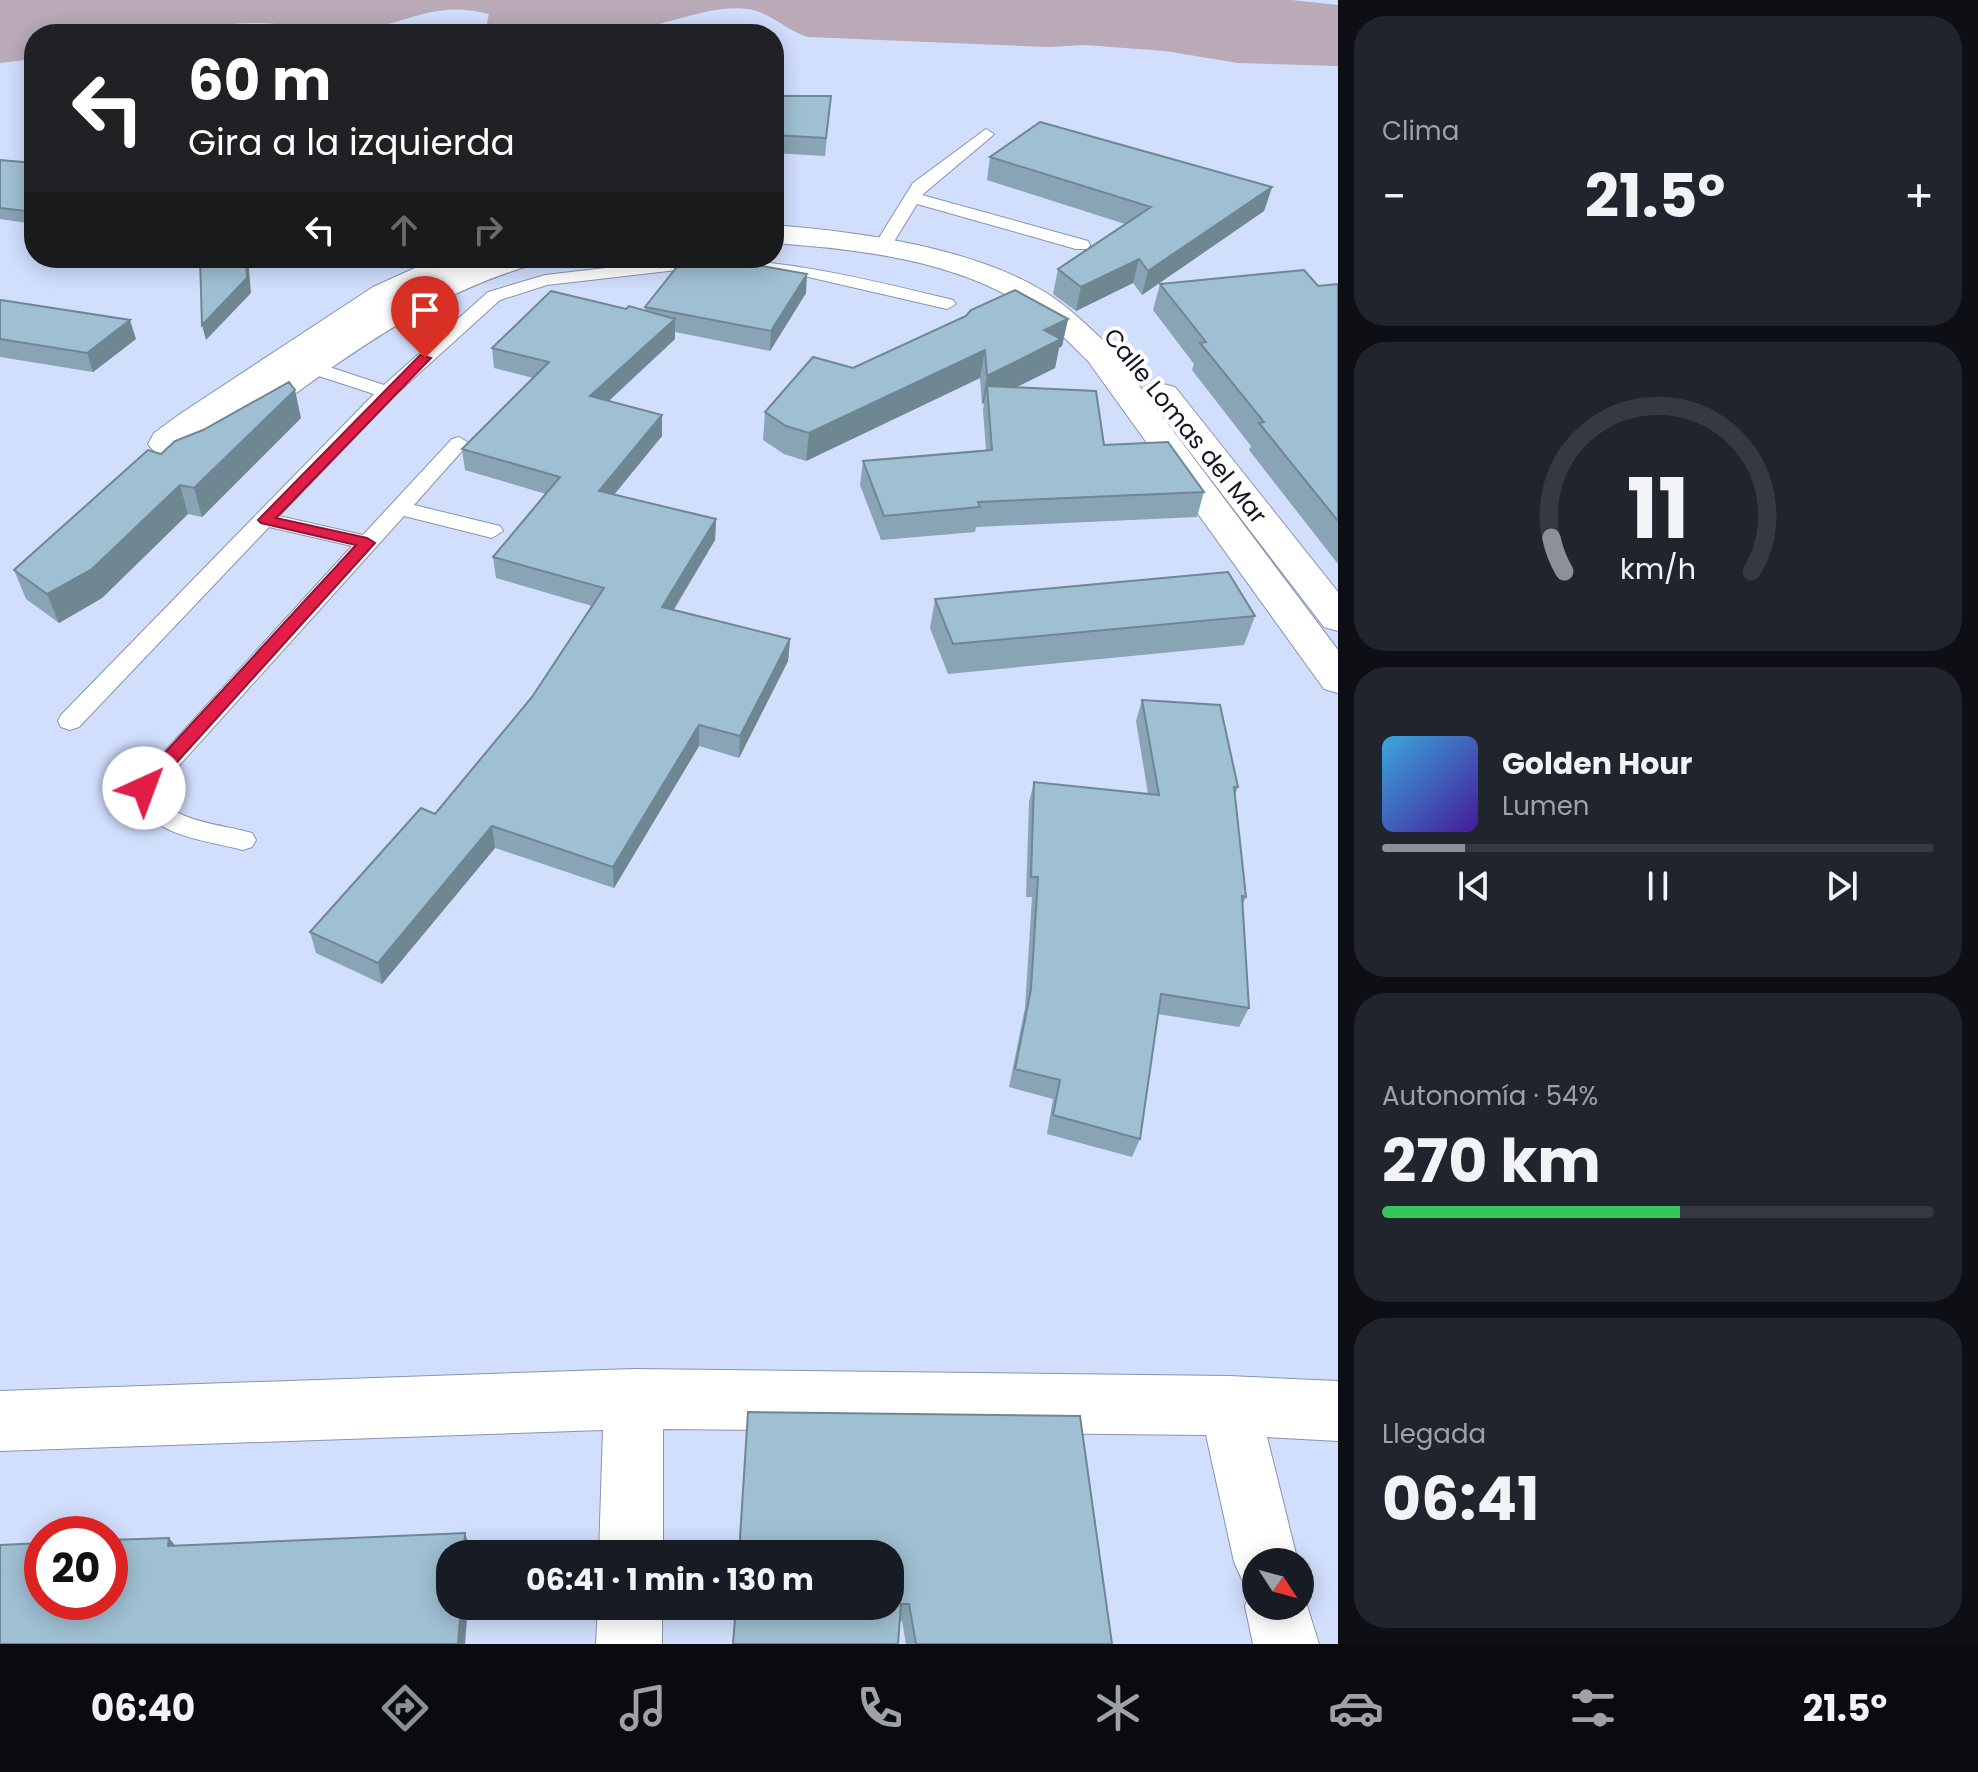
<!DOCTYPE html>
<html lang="es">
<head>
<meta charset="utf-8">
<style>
	:root { --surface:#171b24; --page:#20242c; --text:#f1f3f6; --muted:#9ea1a6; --line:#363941; --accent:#8c9099 }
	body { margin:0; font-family:Poppins,sans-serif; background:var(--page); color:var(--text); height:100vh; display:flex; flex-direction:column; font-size:30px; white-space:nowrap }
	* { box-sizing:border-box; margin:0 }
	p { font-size:26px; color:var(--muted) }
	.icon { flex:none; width:44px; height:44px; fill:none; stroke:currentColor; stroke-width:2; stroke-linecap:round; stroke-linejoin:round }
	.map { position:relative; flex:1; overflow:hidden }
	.details { display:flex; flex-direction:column; gap:16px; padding:16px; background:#0d0f14; width:640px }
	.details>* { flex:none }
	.banner { position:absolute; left:24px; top:24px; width:760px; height:244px; border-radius:32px; box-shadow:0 4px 20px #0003; background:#202124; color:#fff; overflow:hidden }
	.needle { width:52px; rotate:126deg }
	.controls { position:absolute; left:1242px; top:1548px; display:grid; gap:16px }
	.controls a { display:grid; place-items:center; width:72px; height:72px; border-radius:50%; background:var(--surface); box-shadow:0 4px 20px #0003; font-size:40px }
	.speed { position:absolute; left:24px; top:1516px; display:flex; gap:16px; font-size:40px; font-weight:700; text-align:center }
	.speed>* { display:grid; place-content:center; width:104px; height:104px; border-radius:50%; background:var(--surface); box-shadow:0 4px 20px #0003; line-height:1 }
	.speed .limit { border:12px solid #d22; background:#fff; color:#111 }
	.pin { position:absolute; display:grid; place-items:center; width:68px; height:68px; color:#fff; margin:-82px -34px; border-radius:50% 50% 50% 0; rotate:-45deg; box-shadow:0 0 8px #0007 }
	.pin .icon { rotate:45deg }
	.me { position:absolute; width:88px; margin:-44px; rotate:43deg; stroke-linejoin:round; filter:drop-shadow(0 0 6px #0008) }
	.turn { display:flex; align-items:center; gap:28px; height:168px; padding:0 32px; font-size:36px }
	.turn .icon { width:104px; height:104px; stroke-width:2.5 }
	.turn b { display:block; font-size:56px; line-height:68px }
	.lanes { display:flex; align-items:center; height:76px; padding:0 32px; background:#0003; justify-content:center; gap:40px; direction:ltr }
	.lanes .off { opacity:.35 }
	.big { font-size:60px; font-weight:700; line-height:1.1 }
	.details .widget { flex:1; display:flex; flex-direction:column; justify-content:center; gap:12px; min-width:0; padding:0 28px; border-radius:32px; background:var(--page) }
	.details .dial { align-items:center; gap:0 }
	.dial svg { height:208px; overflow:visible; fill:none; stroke:var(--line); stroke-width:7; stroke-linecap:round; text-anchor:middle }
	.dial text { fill:var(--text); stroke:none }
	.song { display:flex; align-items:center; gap:24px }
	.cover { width:96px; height:96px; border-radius:12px; background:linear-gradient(135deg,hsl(200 70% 55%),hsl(260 70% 35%)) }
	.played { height:8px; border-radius:4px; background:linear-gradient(90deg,var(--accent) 15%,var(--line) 15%) }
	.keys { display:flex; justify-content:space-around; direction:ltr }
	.heat { display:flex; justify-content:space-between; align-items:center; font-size:44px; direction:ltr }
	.charge { height:12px; border-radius:6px; background:linear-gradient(90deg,#34c759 54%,var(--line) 0) }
	.trip { position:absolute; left:436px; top:1540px; width:468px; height:80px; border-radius:32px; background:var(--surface); box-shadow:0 4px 20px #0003; font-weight:700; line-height:80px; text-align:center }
	.tab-bar { display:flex; height:128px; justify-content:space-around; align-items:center; background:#090b0e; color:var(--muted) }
	.tab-bar .icon { width:56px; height:56px }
	.tab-bar .selected { color:var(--accent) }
	.tab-bar b { font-size:36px; color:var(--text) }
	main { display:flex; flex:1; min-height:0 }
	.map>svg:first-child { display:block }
</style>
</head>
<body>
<main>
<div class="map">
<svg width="1338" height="1644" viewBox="0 0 1338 1644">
	<rect width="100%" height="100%" fill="#d1defc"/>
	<path fill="#baaab8" d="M0,0H1291L1338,5V66L1238,63L1165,51L1085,45L1047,47L808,37C785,30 770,12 748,9C710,4 670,25 633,29C588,35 542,34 497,34L487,23L489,14C433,0 412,23 362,29C325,34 289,22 253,23C225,23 201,28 175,34C162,37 145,34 132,34C99,34 67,34 34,34V59L0,63Z"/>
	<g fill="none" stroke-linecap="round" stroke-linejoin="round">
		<g stroke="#8894b0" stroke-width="2">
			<path id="lane" d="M986,129L994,134L991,137L922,195L1088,241L1090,245L1088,249H1076L917,204L887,253H875L872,249L913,183Z
				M692,258C782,258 867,279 953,300L956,304L947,309L804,276L720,265L547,285L500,300L394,396L279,516L363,535L452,439L459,437L469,443L414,505L500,526L503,531L492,538L404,516L157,790C168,823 224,824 252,833L256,840L252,847L243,850C201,839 145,836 131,788L352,546L269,527L79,727L70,730L61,727L58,721L61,715L374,394L285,365L283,361L285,357H299L384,385L488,292L545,275Z"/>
		</g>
		<g stroke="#8894b0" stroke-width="2">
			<path id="street" d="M774,225C860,232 971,247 1045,292C1069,307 1090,328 1110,347L1338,650V693L1324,689L1088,361C1069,342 1050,323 1028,308C957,260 857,249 774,243Z
				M437,258H476L471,264L493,258H540L535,264C406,301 317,381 209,456C186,462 163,466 148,444L154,433L180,414L373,287Z
				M1163,384L1175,387L1338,592V631L1324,627L1151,401L1147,394L1151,387Z
				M634,1369L1229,1376L1338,1381V1441L1267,1437L1298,1562H1256V1606H1300V1583L1319,1644H1253L1245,1606L1252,1588L1244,1584L1234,1562L1206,1435L663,1429V1554H599L603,1430L0,1451V1391Z
				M598,1606H662V1644H596Z"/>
		</g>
		<use href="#lane" fill="#fff" fill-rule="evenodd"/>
		<use href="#street" fill="#fff" fill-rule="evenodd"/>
	</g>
	<path fill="#89a4b5" d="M774,96H831L825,156L774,153Z
		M990,157L1272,187L1264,211L1142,295L1133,283L1076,311L1053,294L1058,269L1125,224L987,180Z
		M0,160L34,163V224L0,219Z
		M1160,284L1318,286L1338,284V564L1249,450L1251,446L1192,370L1194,364L1153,310Z
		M806,293L770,351L675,332V339L609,401L662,415V436L614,494L716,519L715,540L674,610L790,639L788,661L739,758L699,746L614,888L495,848L382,984L316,953L310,932L435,814L532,697L592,606L496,578L493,557L546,494L465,470L462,449L533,378L494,368L492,348L626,309L645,310V307Z
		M0,300L136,339L93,372L0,357Z
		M1068,319L1062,346L1059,348L1055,368L1015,388L1104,445L1204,492L1197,517L976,527L975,532L881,540L860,485L863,461L986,450L983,410L984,403L982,404L980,378L806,461L784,454L763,440L765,412L853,368Z
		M301,418L202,517L188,514L102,598L59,623L26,599L14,570L161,454Z
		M935,599L1255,616L1244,645L948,674L930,628Z
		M1142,700L1238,787L1235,795L1246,897L1242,906L1249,1008L1239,1027L1158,1014L1140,1139L1132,1157L1047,1134L1053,1099L1009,1087L1025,1008L1032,897H1026L1029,802L1034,782L1148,794L1136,721Z
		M748,1412L1112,1644H906L902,1621H900L898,1644H733L735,1606H890V1554H738Z"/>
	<path fill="#6f8693" d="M1272,187L1264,211L1142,295L1148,271Z
		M246,258H248L251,293L206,340L202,325Z
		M1139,259L1133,283L1076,311L1081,287Z
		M807,274L806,293L770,351L771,331Z
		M675,319V339L591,417L590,396Z
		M1068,319L1062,346L1059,348L1055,368L988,401L987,386L984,403L982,404L987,376L1044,330Z
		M130,320L136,339L93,372L87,353Z
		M985,350L980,378L806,461L809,433Z
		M295,390L301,418L202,517L194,488Z
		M662,415V436L600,512L599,491Z
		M180,485L188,514L102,598L59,623L47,594Z
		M716,519L715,540L662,628V607Z
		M790,639L788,661L739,758L740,736Z
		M699,725V746L614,888L613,867Z
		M492,826L495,848L382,984L378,963Z
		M465,1533L471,1551V1554H464Z
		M169,1538L183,1555L168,1546Z
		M461,1606H468L465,1644H458Z"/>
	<path fill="#9fbfd2" stroke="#6f8693" stroke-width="2" d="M774,96H831L826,138L774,135Z
		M1040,122L1272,187L1148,271L1139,259L1081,287L1058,269L1151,207L990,157Z
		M0,160L34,163V212L0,208Z
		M200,258H246L247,278L202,325Z
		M684,258H717L807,274L771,331L645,307Z
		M1304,270L1318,286L1338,284V521L1259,423L1264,422L1200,343L1206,342L1160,284Z
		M1015,290L1068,319L1044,330L1061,339L987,376L985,350L809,433L786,426L765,412L813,357L853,368L966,316L971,310Z
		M551,291L626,309L629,306L675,319L590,396L662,415L599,491L716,519L662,607L790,639L740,736L699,725L613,867L492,826L378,963L310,932L421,808L435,814L532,697L604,588L493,557L560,477L462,449L549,362L492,348Z
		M0,300H1L130,320L87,353L0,339Z
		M289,382L295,390L194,488L180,485L92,569L47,594L14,570L148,450L161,454L175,441L203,430Z
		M987,386L1096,391L1104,445L1168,442L1204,492L978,502L980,507L884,516L863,461L992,450Z
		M1228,572L1255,616L953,644L935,599Z
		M1142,700L1220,705L1238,787H1234L1246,897L1242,896L1249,1008L1161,994L1140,1139L1053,1115L1060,1080L1015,1069L1031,989L1038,877H1031L1034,782L1159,795Z
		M748,1412L1080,1416L1112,1644H916L909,1604H901L898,1644H733L736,1606H890V1554H739Z
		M465,1533L464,1554H450V1606H461L458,1644H0V1545L42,1543V1602H110V1540L169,1538L168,1546Z"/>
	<path fill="#e11d48" stroke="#92132f" stroke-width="2" d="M420,355L431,358L276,518L367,538L375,543L150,792H137L135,788L137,783L356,545L261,523L258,520Z"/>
	<g text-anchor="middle" stroke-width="8" stroke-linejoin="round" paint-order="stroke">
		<g font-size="24" fill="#121620" stroke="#fff">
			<text transform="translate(1185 426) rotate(51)" y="8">Calle Lomas del Mar</text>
		</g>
	</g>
</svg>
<div class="controls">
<a><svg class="needle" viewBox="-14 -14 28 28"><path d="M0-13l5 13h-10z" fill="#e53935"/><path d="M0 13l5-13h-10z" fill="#9ea1a6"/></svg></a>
</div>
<div class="speed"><div class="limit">20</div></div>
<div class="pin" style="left:425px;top:358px;background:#d93025"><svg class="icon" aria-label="arrive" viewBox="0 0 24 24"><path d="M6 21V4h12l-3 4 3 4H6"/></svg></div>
<svg class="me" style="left:144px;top:788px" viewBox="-20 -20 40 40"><circle r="19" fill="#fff"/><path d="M0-13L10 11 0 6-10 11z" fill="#e11d48"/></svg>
<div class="trip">06:41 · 1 min · 130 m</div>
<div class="banner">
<div class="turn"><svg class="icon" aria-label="left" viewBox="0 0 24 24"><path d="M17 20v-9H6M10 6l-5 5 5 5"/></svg><div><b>60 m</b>Gira a la izquierda</div></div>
<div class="lanes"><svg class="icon" aria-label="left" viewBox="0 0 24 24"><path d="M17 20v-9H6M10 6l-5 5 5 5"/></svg><svg class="icon off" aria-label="ahead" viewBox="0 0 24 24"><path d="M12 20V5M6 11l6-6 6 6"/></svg><svg class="icon off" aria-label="right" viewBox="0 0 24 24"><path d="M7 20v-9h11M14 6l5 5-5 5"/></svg></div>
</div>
</div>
<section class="details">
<div class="widget"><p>Clima</p>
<div class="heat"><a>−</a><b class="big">21.5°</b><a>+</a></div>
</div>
<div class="widget dial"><svg viewBox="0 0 100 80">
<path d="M14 69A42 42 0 1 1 86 69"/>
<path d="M14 69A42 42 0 0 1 9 56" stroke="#8c9099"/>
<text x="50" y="56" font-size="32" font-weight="700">11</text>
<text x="50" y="72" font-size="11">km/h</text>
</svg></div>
<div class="widget">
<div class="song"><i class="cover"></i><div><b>Golden Hour</b><p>Lumen</p></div></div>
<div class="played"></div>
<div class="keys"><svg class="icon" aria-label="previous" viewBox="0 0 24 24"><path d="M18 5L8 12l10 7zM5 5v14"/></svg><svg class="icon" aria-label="pause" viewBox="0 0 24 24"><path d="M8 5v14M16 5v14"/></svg><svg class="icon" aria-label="next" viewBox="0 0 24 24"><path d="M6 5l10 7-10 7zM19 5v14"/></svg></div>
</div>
<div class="widget"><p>Autonomía · 54%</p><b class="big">270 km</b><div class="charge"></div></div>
<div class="widget"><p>Llegada</p><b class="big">06:41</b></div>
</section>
</main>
<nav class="tab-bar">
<b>06:40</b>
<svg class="icon selected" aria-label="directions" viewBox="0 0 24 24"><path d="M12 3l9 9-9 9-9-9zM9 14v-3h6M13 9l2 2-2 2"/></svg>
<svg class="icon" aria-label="music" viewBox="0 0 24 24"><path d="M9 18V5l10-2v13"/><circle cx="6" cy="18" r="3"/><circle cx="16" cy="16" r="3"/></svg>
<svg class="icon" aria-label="phone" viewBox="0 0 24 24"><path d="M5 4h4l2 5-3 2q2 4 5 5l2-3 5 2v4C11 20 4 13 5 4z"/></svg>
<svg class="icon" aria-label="climate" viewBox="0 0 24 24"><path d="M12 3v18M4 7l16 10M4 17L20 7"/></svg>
<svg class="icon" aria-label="car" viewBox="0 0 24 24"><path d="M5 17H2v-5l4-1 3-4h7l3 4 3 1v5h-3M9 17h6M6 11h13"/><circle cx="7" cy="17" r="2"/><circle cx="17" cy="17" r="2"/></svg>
<svg class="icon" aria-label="filters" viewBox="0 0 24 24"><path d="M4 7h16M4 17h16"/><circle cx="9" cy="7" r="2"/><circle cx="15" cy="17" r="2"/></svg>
<b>21.5°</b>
</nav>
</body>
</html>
